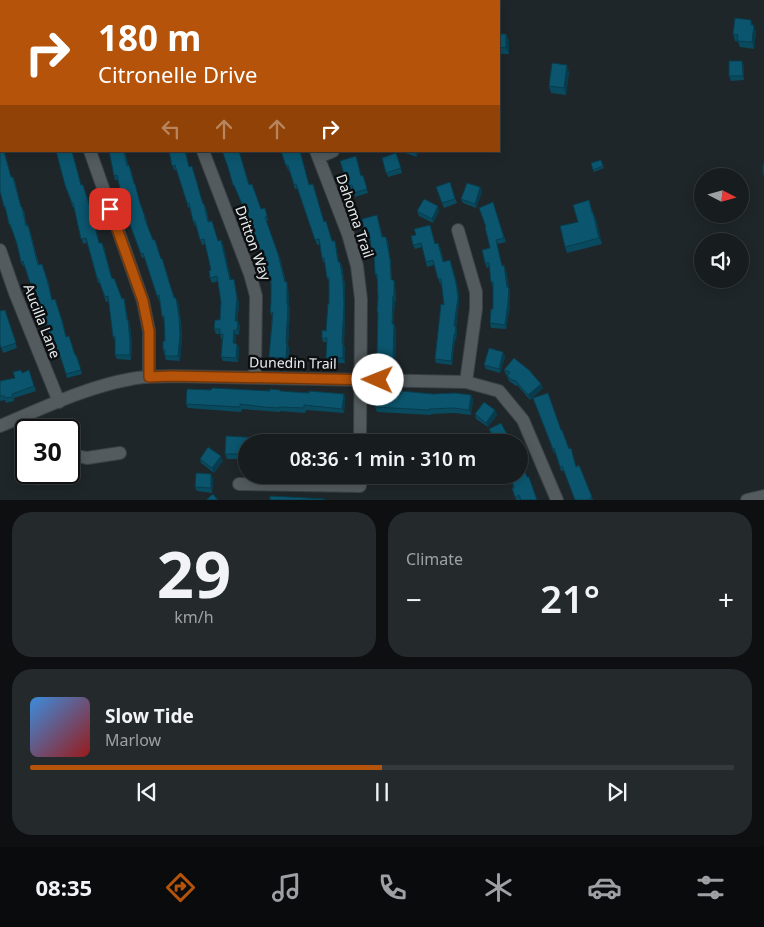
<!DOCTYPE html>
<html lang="en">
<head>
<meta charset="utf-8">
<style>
	:root { --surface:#171c1f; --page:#24292c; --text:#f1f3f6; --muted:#9ea1a4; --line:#363a3d; --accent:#b45309 }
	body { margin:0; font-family:"Noto Sans",sans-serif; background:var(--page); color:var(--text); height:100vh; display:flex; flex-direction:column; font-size:19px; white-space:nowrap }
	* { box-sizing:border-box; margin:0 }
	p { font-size:16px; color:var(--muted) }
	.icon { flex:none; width:28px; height:28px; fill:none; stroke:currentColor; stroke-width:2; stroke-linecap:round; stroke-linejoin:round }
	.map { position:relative; height:500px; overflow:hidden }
	.panel { display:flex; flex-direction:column; gap:12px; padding:12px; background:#0d0f11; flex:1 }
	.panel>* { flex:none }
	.hud { position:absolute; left:0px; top:0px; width:500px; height:152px; box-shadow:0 2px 12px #0003,0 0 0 1px var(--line); background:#b45309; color:#fff; overflow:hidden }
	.needle { width:32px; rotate:96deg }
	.fabs { position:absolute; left:694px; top:168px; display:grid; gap:10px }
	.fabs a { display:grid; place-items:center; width:55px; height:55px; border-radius:50%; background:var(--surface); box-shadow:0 2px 12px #0003,0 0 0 1px var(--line); font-size:25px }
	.speed { position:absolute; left:15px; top:419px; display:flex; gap:10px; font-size:25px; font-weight:700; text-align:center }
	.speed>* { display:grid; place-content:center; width:65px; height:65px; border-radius:50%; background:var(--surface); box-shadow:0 2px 12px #0003,0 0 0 1px var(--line); line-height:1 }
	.speed .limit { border:2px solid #111; border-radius:8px; background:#fff; color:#111 }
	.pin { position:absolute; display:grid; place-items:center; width:42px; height:42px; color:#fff; margin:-21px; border-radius:10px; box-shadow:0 2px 8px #0006 }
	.me { position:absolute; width:55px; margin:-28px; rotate:271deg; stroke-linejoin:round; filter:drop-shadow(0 0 4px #0008) }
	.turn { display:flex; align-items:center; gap:18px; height:105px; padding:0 15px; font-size:22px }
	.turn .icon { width:65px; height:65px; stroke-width:2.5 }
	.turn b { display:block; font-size:35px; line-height:42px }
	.lanes { display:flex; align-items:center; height:48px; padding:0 15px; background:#0003; justify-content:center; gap:25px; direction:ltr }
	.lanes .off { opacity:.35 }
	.big { font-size:38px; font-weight:600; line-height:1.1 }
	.panel .widget { flex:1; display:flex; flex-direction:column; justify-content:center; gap:8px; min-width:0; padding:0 18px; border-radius:20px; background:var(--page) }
	.panel .dial { align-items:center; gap:0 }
	.dial b { font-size:65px; line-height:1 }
	.song { display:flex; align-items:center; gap:15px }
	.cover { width:60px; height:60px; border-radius:8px; background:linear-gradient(135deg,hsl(210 70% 55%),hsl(0 70% 35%)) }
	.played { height:5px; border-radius:2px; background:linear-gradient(90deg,var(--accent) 50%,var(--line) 50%) }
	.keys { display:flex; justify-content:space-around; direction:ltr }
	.heat { display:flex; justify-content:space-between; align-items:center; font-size:28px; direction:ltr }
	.panel .tiles { flex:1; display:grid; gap:12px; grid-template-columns:1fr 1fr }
	.widget:last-child { grid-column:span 2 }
	.trip { position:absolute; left:238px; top:434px; width:290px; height:50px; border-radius:25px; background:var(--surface); box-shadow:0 2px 12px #0003,0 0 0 1px var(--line); font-weight:600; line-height:50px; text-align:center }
	.tab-bar { display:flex; height:80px; justify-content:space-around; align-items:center; background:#090b0c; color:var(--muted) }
	.tab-bar .icon { width:35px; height:35px }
	.tab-bar .current { color:var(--accent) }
	.tab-bar b { font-size:22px; color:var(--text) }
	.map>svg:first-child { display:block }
</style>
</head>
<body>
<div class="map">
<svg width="764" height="500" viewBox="0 0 764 500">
	<rect width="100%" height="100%" fill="#1f2629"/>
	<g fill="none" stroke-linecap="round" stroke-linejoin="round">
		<g stroke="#3a4043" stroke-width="14">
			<path id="minor" d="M90,151L143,301L149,331V377
				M203,151L250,274L256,296L255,377
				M316,151L348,234L357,266L361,299L360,442
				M319,157L333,151
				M458,230L476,292V309L466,382
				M0,250L15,293L59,402
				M25,416L36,430
				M0,426C43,408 86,387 131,379C144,376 157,377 170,376L466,382L499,391L523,420L557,500
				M69,454L87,458L120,453
				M239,484L360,486V475
				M747,500L764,496"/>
		</g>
		<use href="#minor" stroke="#535b5e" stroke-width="12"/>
	</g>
	<path fill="#094a5f" d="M107,0H125V1H107Z
		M155,0H167L166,1H158Z
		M751,20L756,32L754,49L740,47L738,42L735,41L733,34Z
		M499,34L509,40V54H499Z
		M744,65V80L731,81L729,76Z
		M569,72L566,95L551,93L549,86Z
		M0,136L1,141V151L5,154L11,177L15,181L21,207L24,211L27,226L28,225L30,230L39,265L42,264L49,284L52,300L55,299L63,322L66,337L78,359L82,374L67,378L60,354L57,355L50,337L40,304H37L33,287L32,288L25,266H23L21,262L17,244L12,229H11L9,224L6,211L4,207Z
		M125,151L128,165H129L131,170L141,207L147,221L146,222L175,298L178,302L181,322L182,338L180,361L166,360L163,350L165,341L164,320L162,316L160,300L159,301L157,296L145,257L142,258L129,222L118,180H115L114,176Z
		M167,151H186L189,167L203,204H204L206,208L209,222L218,241L223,244L231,279H234L239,304L237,321L240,326L239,335L236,334L235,343L237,344L239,348L238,362L223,361L221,357L222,339H221L220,334H216L214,329L220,320L221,302L218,281L212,283L210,278L211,270L205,244L202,245L196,226H195L193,221L190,207L188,208L187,203L177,170H174L169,152H168Z
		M281,151L310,185L332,241H335L336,246L339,262L342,266L345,285V309L344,345L345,348V363H328L326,358L327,342H323L322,338L326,331L329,304V282L327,278L325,262H323L322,258L320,244L317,245L298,189H295L289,170H288Z
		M402,151H418L417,157L402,152Z
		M396,153L402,173L388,177L382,158Z
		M601,160L604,168L594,172L591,163Z
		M340,161L362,176L363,175L368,193L355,197L353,190L349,191Z
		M228,168L249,185L261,209L265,208L266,213L268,221H266L280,258L286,282L288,286L289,305L290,308L288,345L289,348L288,363L271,361L269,357L272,316L270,312L271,302V282L270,283L265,264L256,239L254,240L245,208L243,209L236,189H235Z
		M450,182L457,203L444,208L442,203Z
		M65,185H82L91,211L99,243L104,247L112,279L122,299L124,298L125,303L128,320L130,325L132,345L131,360L117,359L115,355V341L113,337L109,301L106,302L100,283H98L87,243L83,244L74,207L73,208Z
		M480,187L482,192L476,208L463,203L461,199Z
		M589,200L593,213L596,219L602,244L567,253L565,247Z
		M493,202L506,242L497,244L502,266L506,270L509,288L510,292V306L506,329L491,328L490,323L493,309V287L491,282L489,267L487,268L485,263L490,248Z
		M417,211H439L433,223L419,216Z
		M377,215L383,237L388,241L391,264L392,280H394L395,285L396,301H395L393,324L396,329L395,365L381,363L377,354L378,316L377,311L378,298L377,279L375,274L374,258H373L372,254L370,237L367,238L365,233Z
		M430,225L435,244L440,247L444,262L458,287L459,301L456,328L457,331L456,340L455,339L452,365L436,363L435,359L444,305L441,283L440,284L434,265L427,267L422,247L415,249L413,245Z
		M5,310L17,348L3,353L0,344Z
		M503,352L505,357L500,373L486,369L484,365Z
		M514,358L541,384L543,388L530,400L517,385L516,386L509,381L507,376L508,375H506L504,370Z
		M29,370L36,391L14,398V401L6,403L5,400L0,401V381L15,378L22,373Z
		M211,390L280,391L309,393L344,394L345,398L344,413L306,410L305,413L280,411V412L266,411L242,409L241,412L188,408L186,404Z
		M401,394L471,395L473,400L471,415L455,413L431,414V415L377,412L375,407Z
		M533,398L561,430L576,467L579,465L593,500H575L564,471H561L556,453H554Z
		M495,410L497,415L488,427L476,419L475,414Z
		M226,436L262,438L263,442H246V459H227L225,454Z
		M200,459L223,461L214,473L201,463Z
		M27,472H45L46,474L39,486L27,480L26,475Z
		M527,477L537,500H516L512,488Z
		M213,478L212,493L197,491L195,487Z"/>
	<path fill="#083c4d" d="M219,0H228L226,1H219Z
		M751,20L756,32L754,49L752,42Z
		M506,34L509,40V54L506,48Z
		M742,61L744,65V80L743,76Z
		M567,65L569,72L566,95L564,88Z
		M415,151H418L417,157L415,152Z
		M480,187L482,192L476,208L475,204Z
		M438,206L439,211L433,223L432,219Z
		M593,213L596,219L602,244L599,238Z
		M386,237L388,241L391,264L392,285L391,280Z
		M221,240L223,244L232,284L230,280Z
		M278,254L287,286V282L288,286L289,305L290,308L288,345L289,348L288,363L286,358V343Z
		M340,262L342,266L345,285V309L344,345L345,348V363L343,358L342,343Z
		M452,265L458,287L459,301L456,328L457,331L456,340L455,335Z
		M504,265L506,270L509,288L510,292V306L506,329L505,325L507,287Z
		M234,279L239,304L237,326L235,321Z
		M394,280L395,285L396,301L394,296Z
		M393,296L395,301L393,329L392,324Z
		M124,298L125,303L128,323V320L130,325L132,345L131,360L130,355L127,320Z
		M176,298L178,302L181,322L182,338L180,361L178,356Z
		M238,321L240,326L239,335L237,330Z
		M394,324L396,329L395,365L393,360Z
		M234,330L236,334L235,348L233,343Z
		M454,335L455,339L452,365L451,361Z
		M237,344L239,348L238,362L236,358Z
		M503,352L505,357L500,373L499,369Z
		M541,384L543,388L530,400L528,395Z
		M344,394L345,398L344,413L342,409Z
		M471,395L473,400L471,415L469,410Z
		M495,410L497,415L488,427L486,423Z
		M221,456L223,461L214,473L212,468Z
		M42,472H45L46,474L39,486L38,482Z
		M211,474L213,478L212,493L211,488Z"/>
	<path fill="#0b566e" stroke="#083c4d" d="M735,18L751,20V25H754L752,42L737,41L738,35L733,34Z
		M499,34H506V48L499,47Z
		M729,61H742L743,76H729Z
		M552,63L567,65L564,88L549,86Z
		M0,138L1,144V151H4L11,177H13L21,207H22L26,226L28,225L38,265L42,264L47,280L52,300L55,299L61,318L66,337L69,336L75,355H76L81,370L66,374L58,349L55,351L50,337L46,319H45L38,299L36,300L32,283H30L23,261L21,262L17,244L10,224H9L5,206L4,207L0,191Z
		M56,151H72L81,185H83L90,207L99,243H102L112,279L114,278L122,299L124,298L127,320H128L130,341V355H115V336L113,337L108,296L105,297L98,278H97L86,238L81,239L73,203H72L65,185Z
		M109,151H124L127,166L129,165L134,184H135L140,203L145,217H144L153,240H155L161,259L162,258L174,298H176L179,317L180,334L178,356H165V350H163V341H165L164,316H162L159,295L157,296L143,253L141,254L129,222L123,203L117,175L114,176Z
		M169,151H185L189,167L192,166L203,204H204L208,222L212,221L218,241L221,240L230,280L234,279L237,299L235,321H238L237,330H234L233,343L237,344L236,358L221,357L223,334H220V329H214L215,320H220L221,302L217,276L210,278L209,271L211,270L204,239L200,240L195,221H193L189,203H187L175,165L172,166Z
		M222,151H239L249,185L252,184L261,209L265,208L267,216L265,217L278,254L285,282H287V304H288L286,343H287L286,358L269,357L273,312H270L271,302V277L268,278L265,264L255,234L252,235L243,204H242L234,185H233L228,167Z
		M281,151H300L309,185L313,184L324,222L326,221L332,241H335L338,262H340L343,281L344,304L342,343H343V358H326L327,338H322V330L326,331L328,303L329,304V278H327L324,258H322L319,239L315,240L296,184L294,185L288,165L286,166Z
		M396,153L401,168L386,173L382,158Z
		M356,156L361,176L363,175L367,189L354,193L352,185L348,186L340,161Z
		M601,160L603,166L593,170L591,163Z
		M763,164H764V175H763Z
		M450,182L455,199L442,203L436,187Z
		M467,183L480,187L475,204L461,199Z
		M424,199L438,206L432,219L417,211Z
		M589,200L592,213H593L599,238L565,247L560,226L578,222L573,205Z
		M493,202L504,238L496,240L502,266L504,265L507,287L509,288L508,302L505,325L490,323L491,309H493V282H491L489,263H485L482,250L490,248L485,227H486L479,208Z
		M377,215L382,237H386L390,259L391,280H394V296H393L392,324H394L393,360L379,359V354H377L378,312L377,311L378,298L377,274H375L374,253L372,254L369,232L365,233L362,219Z
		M430,225L435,244L438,243L443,262L450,260L456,283L458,297L454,326H456L455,335H454L451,361L435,359L441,304L444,305L441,279H438L433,260L426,262L421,243L413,245L411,236L416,235L414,229Z
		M5,310L16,343L1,348L0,344V311Z
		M489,348L503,352L499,369L484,365Z
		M514,358L529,370L541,384L528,395L515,380L514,381L507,376L510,372L504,370Z
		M21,370L22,373L29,370L34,386L12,394L13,397L5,398L4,396H0V381L15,378L13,372Z
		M212,388L270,391V389L280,390V391L309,393V391L344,394L342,409L304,405V408L279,407V408L264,407L240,404V407L186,404L187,389L211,390Z
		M401,391L433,394L455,393L471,395L469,410L453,408L429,409V410L375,407L376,392L401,394Z
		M548,393L561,430H562L569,449L571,448L576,467L579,465L592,497L590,498L591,500H575L562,466L560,467L554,448L553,449L533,398Z
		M484,402L495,410L486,423L475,414Z
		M501,423L511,441L514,440V442H498L497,440L495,441L489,429Z
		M377,434L392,435V442H377Z
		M226,436L262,438V442H246V454H225Z
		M208,447L221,456L212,468L200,459Z
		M519,454L527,477H529L537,500H521L519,495L515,497L512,488H514L510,475H519Z
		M27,472H42L38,482L26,475Z
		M196,473L211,474V488L195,487Z
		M213,494L218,500H206Z
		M270,496L325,499L324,500H270Z"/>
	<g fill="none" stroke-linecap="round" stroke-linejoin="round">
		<g stroke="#753606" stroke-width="12">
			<path id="route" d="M110,209L143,301L149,331V377L170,376L378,380"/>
		</g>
		<use href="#route" stroke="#b45309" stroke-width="9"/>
	</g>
	<g text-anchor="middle" stroke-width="5" stroke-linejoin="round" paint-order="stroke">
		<g font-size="14" fill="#e9edef" stroke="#0c0e10">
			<text transform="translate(355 216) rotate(71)" y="5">Dahoma Trail</text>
			<text transform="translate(253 243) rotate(70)" y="5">Dritton Way</text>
			<text transform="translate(42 321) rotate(69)" y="5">Aucilla Lane</text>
			<text transform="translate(293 363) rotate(1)" y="5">Dunedin Trail</text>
		</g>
	</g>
</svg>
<div class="fabs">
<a><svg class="needle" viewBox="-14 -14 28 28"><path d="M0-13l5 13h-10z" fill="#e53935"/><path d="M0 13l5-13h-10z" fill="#9ea1a4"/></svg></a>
<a><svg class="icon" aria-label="sound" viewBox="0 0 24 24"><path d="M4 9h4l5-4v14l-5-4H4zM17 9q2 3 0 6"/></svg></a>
</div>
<div class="speed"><div class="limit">30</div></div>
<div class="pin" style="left:110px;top:209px;background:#d93025"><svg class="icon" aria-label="arrive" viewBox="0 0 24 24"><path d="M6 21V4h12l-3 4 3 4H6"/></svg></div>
<svg class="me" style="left:378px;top:380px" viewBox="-20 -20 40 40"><circle r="19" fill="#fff"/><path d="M0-13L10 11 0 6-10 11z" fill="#b45309"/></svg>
<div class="trip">08:36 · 1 min · 310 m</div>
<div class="hud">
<div class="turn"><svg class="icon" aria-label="right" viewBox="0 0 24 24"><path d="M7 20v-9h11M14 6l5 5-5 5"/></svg><div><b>180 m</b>Citronelle Drive</div></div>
<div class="lanes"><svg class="icon off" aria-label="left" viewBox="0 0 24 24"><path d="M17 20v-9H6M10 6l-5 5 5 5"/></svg><svg class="icon off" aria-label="ahead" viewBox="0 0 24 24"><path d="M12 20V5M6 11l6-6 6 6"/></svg><svg class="icon off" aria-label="ahead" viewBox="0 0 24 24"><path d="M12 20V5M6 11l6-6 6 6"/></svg><svg class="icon" aria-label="right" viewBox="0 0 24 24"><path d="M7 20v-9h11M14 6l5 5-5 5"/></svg></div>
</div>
</div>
<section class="panel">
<div class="tiles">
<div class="widget dial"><b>29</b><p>km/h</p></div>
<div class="widget"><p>Climate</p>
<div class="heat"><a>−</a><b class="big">21°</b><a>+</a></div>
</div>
<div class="widget">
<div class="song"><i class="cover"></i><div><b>Slow Tide</b><p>Marlow</p></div></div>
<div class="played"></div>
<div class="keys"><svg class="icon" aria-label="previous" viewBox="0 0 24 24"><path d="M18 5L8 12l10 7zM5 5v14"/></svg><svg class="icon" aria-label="pause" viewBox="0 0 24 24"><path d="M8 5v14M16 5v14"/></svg><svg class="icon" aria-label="next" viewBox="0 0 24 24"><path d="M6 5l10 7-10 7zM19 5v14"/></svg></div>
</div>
</div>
</section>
<nav class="tab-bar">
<b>08:35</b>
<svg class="icon current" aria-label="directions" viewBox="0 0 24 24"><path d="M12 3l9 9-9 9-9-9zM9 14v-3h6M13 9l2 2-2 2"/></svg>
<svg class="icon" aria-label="music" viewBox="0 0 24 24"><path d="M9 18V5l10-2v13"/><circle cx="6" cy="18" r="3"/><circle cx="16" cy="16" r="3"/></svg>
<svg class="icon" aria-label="phone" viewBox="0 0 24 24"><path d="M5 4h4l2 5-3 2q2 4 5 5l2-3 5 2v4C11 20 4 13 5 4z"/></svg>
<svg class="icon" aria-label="climate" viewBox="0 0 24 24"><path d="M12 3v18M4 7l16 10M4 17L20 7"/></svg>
<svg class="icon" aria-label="car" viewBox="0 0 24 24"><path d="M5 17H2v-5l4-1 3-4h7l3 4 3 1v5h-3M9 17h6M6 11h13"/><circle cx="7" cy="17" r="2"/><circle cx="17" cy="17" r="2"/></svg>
<svg class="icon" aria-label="filters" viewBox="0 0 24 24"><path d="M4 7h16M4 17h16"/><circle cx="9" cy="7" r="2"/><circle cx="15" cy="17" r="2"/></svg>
</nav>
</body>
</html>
